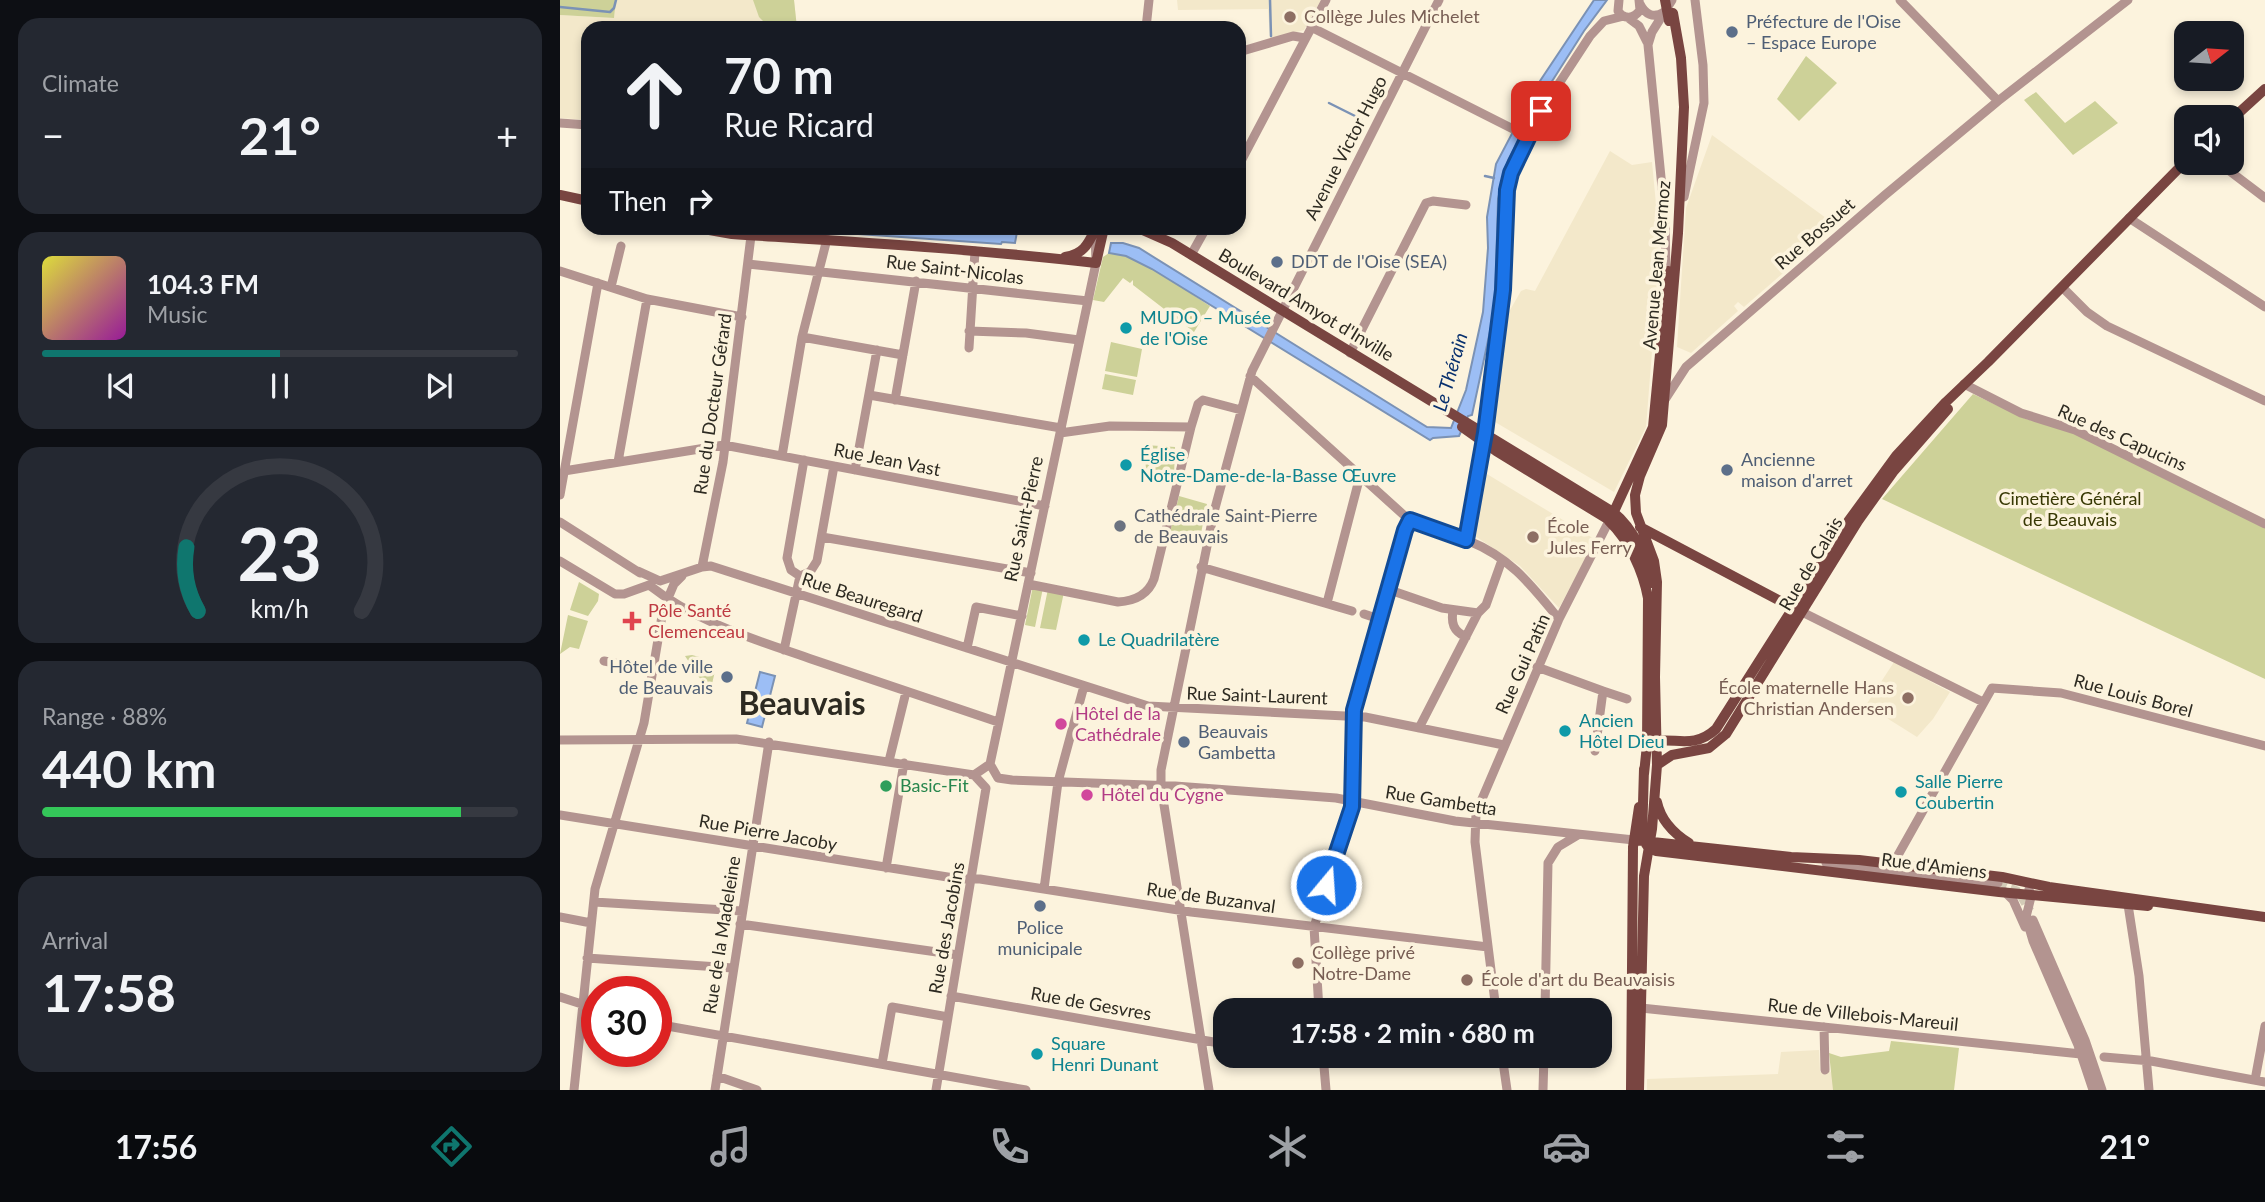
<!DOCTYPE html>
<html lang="en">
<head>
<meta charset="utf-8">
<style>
	:root { --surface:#171b24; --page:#242831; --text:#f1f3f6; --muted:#9ea1a6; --line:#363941; --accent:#0f766e }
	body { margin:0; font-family:Lato,sans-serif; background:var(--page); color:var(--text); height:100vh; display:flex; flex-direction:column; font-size:26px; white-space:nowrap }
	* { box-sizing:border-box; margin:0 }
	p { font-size:23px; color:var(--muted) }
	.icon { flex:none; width:38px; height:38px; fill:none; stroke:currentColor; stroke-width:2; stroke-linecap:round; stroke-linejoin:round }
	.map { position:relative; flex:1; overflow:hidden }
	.drawer { display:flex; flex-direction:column; gap:18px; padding:18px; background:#0d0f14; width:560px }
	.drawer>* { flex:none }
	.top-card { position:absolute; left:21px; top:21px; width:665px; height:214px; border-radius:21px; box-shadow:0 4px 10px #0003; background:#171b24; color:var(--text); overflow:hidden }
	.needle { width:46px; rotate:73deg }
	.controls { position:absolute; left:1614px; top:21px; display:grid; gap:14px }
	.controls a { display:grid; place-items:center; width:70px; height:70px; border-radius:14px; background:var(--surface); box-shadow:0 4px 10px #0003; font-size:35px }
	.speed { position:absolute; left:21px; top:976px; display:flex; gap:14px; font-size:35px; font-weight:700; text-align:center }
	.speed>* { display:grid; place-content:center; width:91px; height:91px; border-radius:50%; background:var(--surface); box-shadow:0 4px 10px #0003; line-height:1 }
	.speed .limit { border:10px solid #d22; background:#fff; color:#111 }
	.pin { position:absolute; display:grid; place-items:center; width:60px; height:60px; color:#fff; margin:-30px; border-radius:14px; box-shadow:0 4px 10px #0006 }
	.me { position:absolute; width:77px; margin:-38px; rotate:18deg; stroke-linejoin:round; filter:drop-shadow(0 0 5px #0008) }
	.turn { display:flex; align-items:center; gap:24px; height:147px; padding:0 28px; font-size:32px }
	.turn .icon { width:91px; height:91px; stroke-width:2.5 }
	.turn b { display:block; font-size:49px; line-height:60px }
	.then { display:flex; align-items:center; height:66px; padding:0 28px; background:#0003; gap:14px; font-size:26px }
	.big { font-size:52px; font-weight:700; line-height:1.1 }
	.drawer .card { flex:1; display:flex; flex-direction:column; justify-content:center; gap:10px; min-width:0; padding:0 24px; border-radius:21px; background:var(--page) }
	.drawer .dial { align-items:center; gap:0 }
	.dial svg { height:182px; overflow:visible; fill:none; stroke:var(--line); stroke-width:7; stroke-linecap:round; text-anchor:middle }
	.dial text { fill:var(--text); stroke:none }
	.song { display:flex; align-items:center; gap:21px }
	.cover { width:84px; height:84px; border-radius:10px; background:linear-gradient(135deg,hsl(60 70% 55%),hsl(300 70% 35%)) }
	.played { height:7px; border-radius:4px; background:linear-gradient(90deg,var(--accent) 50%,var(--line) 50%) }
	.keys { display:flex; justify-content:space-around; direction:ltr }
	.heat { display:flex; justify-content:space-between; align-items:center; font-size:38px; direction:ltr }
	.charge { height:10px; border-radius:5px; background:linear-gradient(90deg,#34c759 88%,var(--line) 0) }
	.trip { position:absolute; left:653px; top:998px; width:399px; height:70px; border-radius:21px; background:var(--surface); box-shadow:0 4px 10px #0003; font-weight:700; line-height:70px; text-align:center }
	.tab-bar { display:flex; height:112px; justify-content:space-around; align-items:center; background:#090b0e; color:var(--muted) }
	.tab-bar .icon { width:49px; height:49px }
	.tab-bar .current { color:var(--accent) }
	.tab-bar b { font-size:32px; color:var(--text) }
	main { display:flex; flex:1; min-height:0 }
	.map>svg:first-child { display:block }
</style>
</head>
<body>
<main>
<section class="drawer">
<div class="card"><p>Climate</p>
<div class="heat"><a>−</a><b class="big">21°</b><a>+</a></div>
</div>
<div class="card">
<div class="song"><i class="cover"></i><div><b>104.3 FM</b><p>Music</p></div></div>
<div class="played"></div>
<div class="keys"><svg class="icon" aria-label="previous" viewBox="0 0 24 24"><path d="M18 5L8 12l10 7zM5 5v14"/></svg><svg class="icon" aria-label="pause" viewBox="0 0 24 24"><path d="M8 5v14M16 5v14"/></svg><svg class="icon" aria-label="next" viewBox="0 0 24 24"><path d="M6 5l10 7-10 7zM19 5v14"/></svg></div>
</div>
<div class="card dial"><svg viewBox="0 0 100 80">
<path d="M14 69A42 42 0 1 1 86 69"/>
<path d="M14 69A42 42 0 0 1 9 41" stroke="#0f766e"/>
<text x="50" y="56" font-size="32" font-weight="700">23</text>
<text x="50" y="72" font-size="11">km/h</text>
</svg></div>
<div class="card"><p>Range · 88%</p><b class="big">440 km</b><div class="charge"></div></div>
<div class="card"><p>Arrival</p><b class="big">17:58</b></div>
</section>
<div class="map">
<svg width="1705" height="1090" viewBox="0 0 1705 1090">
	<rect width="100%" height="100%" fill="#fcf3dd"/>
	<path fill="#f3e8ca" d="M56,0H234L237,28H28V120L0,118V15L54,18Z
		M617,0H761L744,30L710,39L708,9L618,10Z
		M1152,135L1277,226L1184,307L1178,302L1174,306L1178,311L1131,353L1117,347L1126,208Z
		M1050,151L1072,165L1092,162L1099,236L1097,289L1086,427L1054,492L935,422L932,415L940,345L946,317L961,291L966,289L975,291Z
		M922,471L1036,540L999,608L960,566L912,534Z
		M1334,662L1390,692L1373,719L1357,737L1306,705Z
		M1259,1050L1260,1072L1270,1071L1281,1090H1087V1079L1218,1074L1221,1052Z"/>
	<path fill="#cdd198" d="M0,0H56L54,18L0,15Z
		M193,0H234L237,28H210L199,17Z
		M1246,56L1277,83L1239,121L1217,99Z
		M1476,92L1505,123L1535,101L1558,123L1513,155L1464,100Z
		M549,253C573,251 628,292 650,306L634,332L573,285V280L570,283L563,278L544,302L533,300L543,257Z
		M551,342L582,349L577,377L545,371Z
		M545,374L576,380L573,395L542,389Z
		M1413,394L1466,419L1510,431L1705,527V679L1322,499Z
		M585,445L615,447L614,476L586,474Z
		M619,496L647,504L640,538L610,532Z
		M19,582L39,594L38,601L28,616L10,610Z
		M473,586L483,588L475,627L465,625Z
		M488,589L504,592L496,630L480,628Z
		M8,615L28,621L19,649L10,647L0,654Z
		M132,655L143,658V662L146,663L145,669L155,671L152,684L141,680L125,656Z
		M1331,1041L1399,1048L1394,1090H1273L1269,1053L1281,1057L1329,1051Z"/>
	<path fill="#9cbef5" stroke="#7b92b5" stroke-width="2" d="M1034,0H1047L1024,31L982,97L948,160L938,199L935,308L912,415L908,416L899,436L873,438L870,440L592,269L566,256L549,253L551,243H563L579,248L867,427L891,428L906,390L923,312L928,248L927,217L936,164L978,84Z
		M212,228H392L457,232L455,243L442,242L441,244Z
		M200,672L215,676L202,727L187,723Z"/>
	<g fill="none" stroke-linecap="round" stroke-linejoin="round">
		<path stroke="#7b92b5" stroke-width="2.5" d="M710,0L711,36
			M0,7L50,12L54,8L56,0
			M769,103L801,119
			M925,176L934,178"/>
		<path stroke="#d3cbb7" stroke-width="9" stroke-dasharray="9 4.5" stroke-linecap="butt" d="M1438,883L1459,892L1470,911"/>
		<path stroke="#b39490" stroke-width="9" d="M1059,0L1058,11C1064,20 1074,19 1080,10L1079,0
			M1340,0L1438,101
			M1080,4C1085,14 1093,19 1104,12
			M1067,17L1079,26L1087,42
			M751,27L953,129
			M586,28L589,0
			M679,52L733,36L745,38
			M0,123L28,125
			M1659,163L1705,198
			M679,165L766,0
			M1124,197L1144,103L1143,65L1135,0
			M1569,218L1705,307
			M631,255L646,228
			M188,264L528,301
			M0,271L87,299L182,317
			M1106,278L1105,218L1088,45L1092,32L1112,0
			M51,287L61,246
			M1502,287L1527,312L1547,326L1705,401
			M409,331L466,333L519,340
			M242,337L343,355
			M409,348L415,251
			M790,353L866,203L873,201L906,205
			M690,376L847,518C866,530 888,533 909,541C951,558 971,585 999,619
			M1404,384L1461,413L1515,430L1705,524
			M309,395L501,428
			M335,400L356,281
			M1104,401L1126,367L1325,195L1438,101L1568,0
			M500,433L550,426L631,427L638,404L643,400L681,410
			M222,456L242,337L267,239
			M58,462L87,299
			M295,470L317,350
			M4,471L164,445L485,506
			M0,495L38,283
			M0,522L80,573
			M262,537L471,573
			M906,540L925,433L943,290L945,202L949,180L981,111L1030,36L1044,21L1064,16
			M0,561L55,594H64L89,585C137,623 197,640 254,660C315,681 377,701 438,722
			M142,567L163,462L192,228
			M641,567L792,611
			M78,571L100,581L142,567L151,566L588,706L805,717L944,745
			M240,576L231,570L227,558L244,460
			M240,576L250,572L257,561L274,466
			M468,584L558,602C575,601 588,595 594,579L631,427
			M827,589L882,608L918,613
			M767,603L800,476
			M893,610C891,623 893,631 906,637
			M1242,612L1423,702
			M804,614L819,619
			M407,648L416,607L462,616
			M224,650L240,576
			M44,661L94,670
			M977,667L1043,691L1035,751
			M1043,691L1067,699
			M859,728L918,613L926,605L942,560
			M0,740L176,739L414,775
			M329,761L346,692
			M430,764L438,778L452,780L615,786L776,798L895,821L1074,840
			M414,775L430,764L536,263L535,233
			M0,815L400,879H420L631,912L928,947
			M1266,863L1438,883
			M1333,864L1432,688L1501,693L1705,746
			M326,868L344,763
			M484,889L498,782L524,686
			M1469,889L1471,897L1466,917L1473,941L1518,1045L1533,1090
			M1445,892L1453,900L1465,927
			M1567,898L1579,976L1589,1090
			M34,902L182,911
			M0,917L31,923
			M1473,920L1525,1040L1542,1090
			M180,924L398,955
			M27,958L173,968
			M391,996L665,1044
			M0,997L37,1009
			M870,1007V1010
			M1081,1008L1521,1054
			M759,1010L754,927L792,807L794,710L827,589L845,530L850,520
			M936,1010L915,842L916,813L999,619L1049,521
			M985,1010L988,863L998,847L1018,835
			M96,1024L466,1090
			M1264,1027L1265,1070
			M763,1055L766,1090
			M853,1055L943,1059
			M942,1055L947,1090
			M1544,1057L1591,1061L1705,1082
			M322,1064L332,1007L388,1017
			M157,1076L197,1090
			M1695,1080L1705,1026
			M14,1090L35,889L84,723L103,610L114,584L122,576
			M155,1090L209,742
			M376,1090L426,788L414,775
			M649,1090L601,786V770L654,512L692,371L879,0
			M983,1090L984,1055"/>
		<path stroke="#794541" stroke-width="10" d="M1671,120L1705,89
			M0,195L28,201
			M138,228L172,234C294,242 415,249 536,263L544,228
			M578,228L612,243L1053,512C1074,529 1087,558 1092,583
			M505,257C524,254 528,244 536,228
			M902,427L936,451L1054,523
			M1051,518L1093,427L1108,271
			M1049,521C1069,540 1083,571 1088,598L1087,745L1084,774
			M1080,527L1239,611
			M1087,745C1108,732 1130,753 1156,729L1287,523L1336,456L1386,402L1428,362L1626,161
			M1097,765L1112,755L1149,748L1166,734L1298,521L1333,472L1388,409
			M1084,769L1082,838L1088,847L1096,851L1439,892L1588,906
			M1097,802C1101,821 1113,833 1129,843
			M1074,840L1231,857L1299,860L1442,877L1489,887L1705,917
			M1071,1090L1073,847L1079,807
			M1079,1090L1084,876L1092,829L1097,765L1095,677L1097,582L1094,561L1076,513L1075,495L1080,476L1102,425L1118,233L1124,107L1121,58L1113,13"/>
		<path stroke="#794541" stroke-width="10" d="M1105,0L1109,21"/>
	</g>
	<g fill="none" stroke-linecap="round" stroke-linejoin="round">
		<g stroke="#114b97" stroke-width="18">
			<path id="route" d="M766,885L792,807L794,710L845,530L850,520L906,540L925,433L943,290L947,190L951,173L981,111"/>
		</g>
		<use href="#route" stroke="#1a73e8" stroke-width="12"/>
	</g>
	<g fill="#8d6e63" stroke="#fcf3dd" stroke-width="2.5">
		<circle cx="730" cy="17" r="7"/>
		<circle cx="973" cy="537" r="7"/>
		<circle cx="1348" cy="698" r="7"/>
		<circle cx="738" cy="963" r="7"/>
		<circle cx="907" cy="980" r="7"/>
	</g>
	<g fill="#5c6f8a" stroke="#fcf3dd" stroke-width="2.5">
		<circle cx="1172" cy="32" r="7"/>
		<circle cx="717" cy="262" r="7"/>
		<circle cx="1167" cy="470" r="7"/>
		<circle cx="167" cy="677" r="7"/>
		<circle cx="624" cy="742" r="7"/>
		<circle cx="480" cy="906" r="7"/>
	</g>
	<g fill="#0f9aa8" stroke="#fcf3dd" stroke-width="2.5">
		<circle cx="566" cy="328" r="7"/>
		<circle cx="566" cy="465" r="7"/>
		<circle cx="524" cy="640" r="7"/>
		<circle cx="1005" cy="731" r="7"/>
		<circle cx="1341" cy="792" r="7"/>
		<circle cx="477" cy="1054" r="7"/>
	</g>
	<circle fill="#6b7280" stroke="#fcf3dd" stroke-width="2.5" cx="560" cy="526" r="7"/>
	<path fill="#e0444e" stroke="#fcf3dd" stroke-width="2.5" d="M68.5 610.5h7v7h7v7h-7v7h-7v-7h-7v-7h7z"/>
	<g fill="#d1479c" stroke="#fcf3dd" stroke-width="2.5">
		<circle cx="501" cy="724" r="7"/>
		<circle cx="527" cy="795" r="7"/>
	</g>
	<circle fill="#2e9e5b" stroke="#fcf3dd" stroke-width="2.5" cx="326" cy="786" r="7"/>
	<g text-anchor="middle" stroke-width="7" stroke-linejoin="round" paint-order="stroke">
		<g font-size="18" fill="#785e54" stroke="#fcf3dd" text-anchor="start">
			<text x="744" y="23">Collège Jules Michelet</text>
			<text x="987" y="533">École<tspan x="987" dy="21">Jules Ferry</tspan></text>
			<text x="1334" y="694" text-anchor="end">École maternelle Hans<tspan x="1334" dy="21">Christian Andersen</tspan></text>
			<text x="752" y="959">Collège privé<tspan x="752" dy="21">Notre-Dame</tspan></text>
			<text x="921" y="986">École d'art du Beauvaisis</text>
		</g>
		<g font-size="18" fill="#4e5e75" stroke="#fcf3dd" text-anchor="start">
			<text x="1186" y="28">Préfecture de l'Oise<tspan x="1186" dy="21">– Espace Europe</tspan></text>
			<text x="731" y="268">DDT de l'Oise (SEA)</text>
			<text x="1181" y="466">Ancienne<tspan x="1181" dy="21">maison d'arret</tspan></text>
			<text x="153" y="673" text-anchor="end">Hôtel de ville<tspan x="153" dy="21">de Beauvais</tspan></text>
			<text x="638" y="738">Beauvais<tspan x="638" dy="21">Gambetta</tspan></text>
			<text x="480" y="934" text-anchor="middle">Police<tspan x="480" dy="21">municipale</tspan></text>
		</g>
		<g font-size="18" fill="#2d2a21" stroke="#fcf3dd">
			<text transform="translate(786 148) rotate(-63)" y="6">Avenue Victor Hugo</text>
			<text transform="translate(1255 234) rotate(-41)" y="6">Rue Bossuet</text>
			<text transform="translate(1097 265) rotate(-85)" y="6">Avenue Jean Mermoz</text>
			<text transform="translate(395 270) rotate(7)" y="6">Rue Saint-Nicolas</text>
			<text transform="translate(746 305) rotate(31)" y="6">Boulevard Amyot d'Inville</text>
			<text transform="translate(153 404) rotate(-82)" y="6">Rue du Docteur Gérard</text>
			<text transform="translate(1562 438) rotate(24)" y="6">Rue des Capucins</text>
			<text transform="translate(327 460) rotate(11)" y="6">Rue Jean Vast</text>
			<text transform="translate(464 519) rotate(-78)" y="6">Rue Saint-Pierre</text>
			<text transform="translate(1251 564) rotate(-59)" y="6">Rue de Calais</text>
			<text transform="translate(302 598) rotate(18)" y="6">Rue Beauregard</text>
			<text transform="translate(963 664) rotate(-66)" y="6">Rue Gui Patin</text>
			<text transform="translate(697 696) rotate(2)" y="6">Rue Saint-Laurent</text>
			<text transform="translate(1573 696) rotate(15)" y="6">Rue Louis Borel</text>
			<text transform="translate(881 801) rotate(9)" y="6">Rue Gambetta</text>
			<text transform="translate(208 833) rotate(10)" y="6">Rue Pierre Jacoby</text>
			<text transform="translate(1374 866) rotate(7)" y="6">Rue d'Amiens</text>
			<text transform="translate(651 898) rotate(8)" y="6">Rue de Buzanval</text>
			<text transform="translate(387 928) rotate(-80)" y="6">Rue des Jacobins</text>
			<text transform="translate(162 935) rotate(-81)" y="6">Rue de la Madeleine</text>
			<text transform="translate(531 1004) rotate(10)" y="6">Rue de Gesvres</text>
			<text transform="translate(1303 1015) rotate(6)" y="6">Rue de Villebois-Mareuil</text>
		</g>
		<g font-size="18" fill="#0d838f" stroke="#fcf3dd" text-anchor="start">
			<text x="580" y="324">MUDO – Musée<tspan x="580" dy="21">de l'Oise</tspan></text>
			<text x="580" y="461">Église<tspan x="580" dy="21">Notre-Dame-de-la-Basse Œuvre</tspan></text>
			<text x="538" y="646">Le Quadrilatère</text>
			<text x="1019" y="727">Ancien<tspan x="1019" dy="21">Hôtel Dieu</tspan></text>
			<text x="1355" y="788">Salle Pierre<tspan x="1355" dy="21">Coubertin</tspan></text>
			<text x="491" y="1050">Square<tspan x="491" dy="21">Henri Dunant</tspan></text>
		</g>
		<g font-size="18" fill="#373803" stroke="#fcf3dd">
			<text x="1510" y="505">Cimetière Général<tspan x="1510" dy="21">de Beauvais</tspan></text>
		</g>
		<g font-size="18" fill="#5b616d" stroke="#fcf3dd" text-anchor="start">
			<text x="574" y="522">Cathédrale Saint-Pierre<tspan x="574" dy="21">de Beauvais</tspan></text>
		</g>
		<g font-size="18" fill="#be3a42" stroke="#fcf3dd" text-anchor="start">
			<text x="88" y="617">Pôle Santé<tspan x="88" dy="21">Clemenceau</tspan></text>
		</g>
		<g font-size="18" fill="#b23c85" stroke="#fcf3dd" text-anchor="start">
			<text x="515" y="720">Hôtel de la<tspan x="515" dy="21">Cathédrale</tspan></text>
			<text x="541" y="801">Hôtel du Cygne</text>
		</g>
		<g font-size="18" fill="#27864d" stroke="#fcf3dd" text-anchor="start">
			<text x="340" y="792">Basic-Fit</text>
		</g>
		<g font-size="19" font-style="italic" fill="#08306e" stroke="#fcf3dd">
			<text transform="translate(890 372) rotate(-74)" y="7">Le Thérain</text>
		</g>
		<g font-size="32" font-weight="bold" fill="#2d2a21" stroke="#fcf3dd">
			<text x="242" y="715">Beauvais</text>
		</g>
	</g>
</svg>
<div class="controls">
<a><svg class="needle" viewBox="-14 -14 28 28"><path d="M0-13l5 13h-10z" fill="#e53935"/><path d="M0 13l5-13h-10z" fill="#9ea1a6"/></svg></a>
<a><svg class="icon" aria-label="sound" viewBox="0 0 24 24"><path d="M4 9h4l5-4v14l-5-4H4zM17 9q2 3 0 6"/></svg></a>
</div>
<div class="speed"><div class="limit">30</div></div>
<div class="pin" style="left:981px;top:111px;background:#d93025"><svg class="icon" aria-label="arrive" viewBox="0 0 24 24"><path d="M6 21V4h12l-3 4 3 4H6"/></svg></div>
<svg class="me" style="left:766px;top:885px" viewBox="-20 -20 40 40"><circle r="17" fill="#1a73e8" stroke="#fff" stroke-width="3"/><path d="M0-11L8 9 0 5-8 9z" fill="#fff"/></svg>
<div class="trip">17:58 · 2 min · 680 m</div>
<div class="top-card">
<div class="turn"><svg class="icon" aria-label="ahead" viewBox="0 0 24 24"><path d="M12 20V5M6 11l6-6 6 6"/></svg><div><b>70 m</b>Rue Ricard</div></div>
<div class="then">Then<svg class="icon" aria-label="right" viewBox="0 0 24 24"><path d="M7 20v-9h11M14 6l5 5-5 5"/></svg></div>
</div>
</div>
</main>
<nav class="tab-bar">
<b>17:56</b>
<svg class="icon current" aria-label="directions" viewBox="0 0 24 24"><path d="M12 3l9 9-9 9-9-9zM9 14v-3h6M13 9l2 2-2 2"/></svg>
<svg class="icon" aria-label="music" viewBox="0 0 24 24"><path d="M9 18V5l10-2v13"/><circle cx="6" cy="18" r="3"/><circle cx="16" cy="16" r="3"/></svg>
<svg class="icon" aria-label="phone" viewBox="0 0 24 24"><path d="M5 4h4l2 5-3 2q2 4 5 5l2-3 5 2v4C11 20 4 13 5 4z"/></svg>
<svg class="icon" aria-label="climate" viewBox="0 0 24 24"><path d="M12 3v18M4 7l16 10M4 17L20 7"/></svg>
<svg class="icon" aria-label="car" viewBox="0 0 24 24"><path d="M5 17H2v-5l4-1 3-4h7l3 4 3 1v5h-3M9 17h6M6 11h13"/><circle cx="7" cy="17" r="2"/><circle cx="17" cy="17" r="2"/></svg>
<svg class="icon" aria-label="filters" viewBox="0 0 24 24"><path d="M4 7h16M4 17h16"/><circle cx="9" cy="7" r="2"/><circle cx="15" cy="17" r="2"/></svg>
<b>21°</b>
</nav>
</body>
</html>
